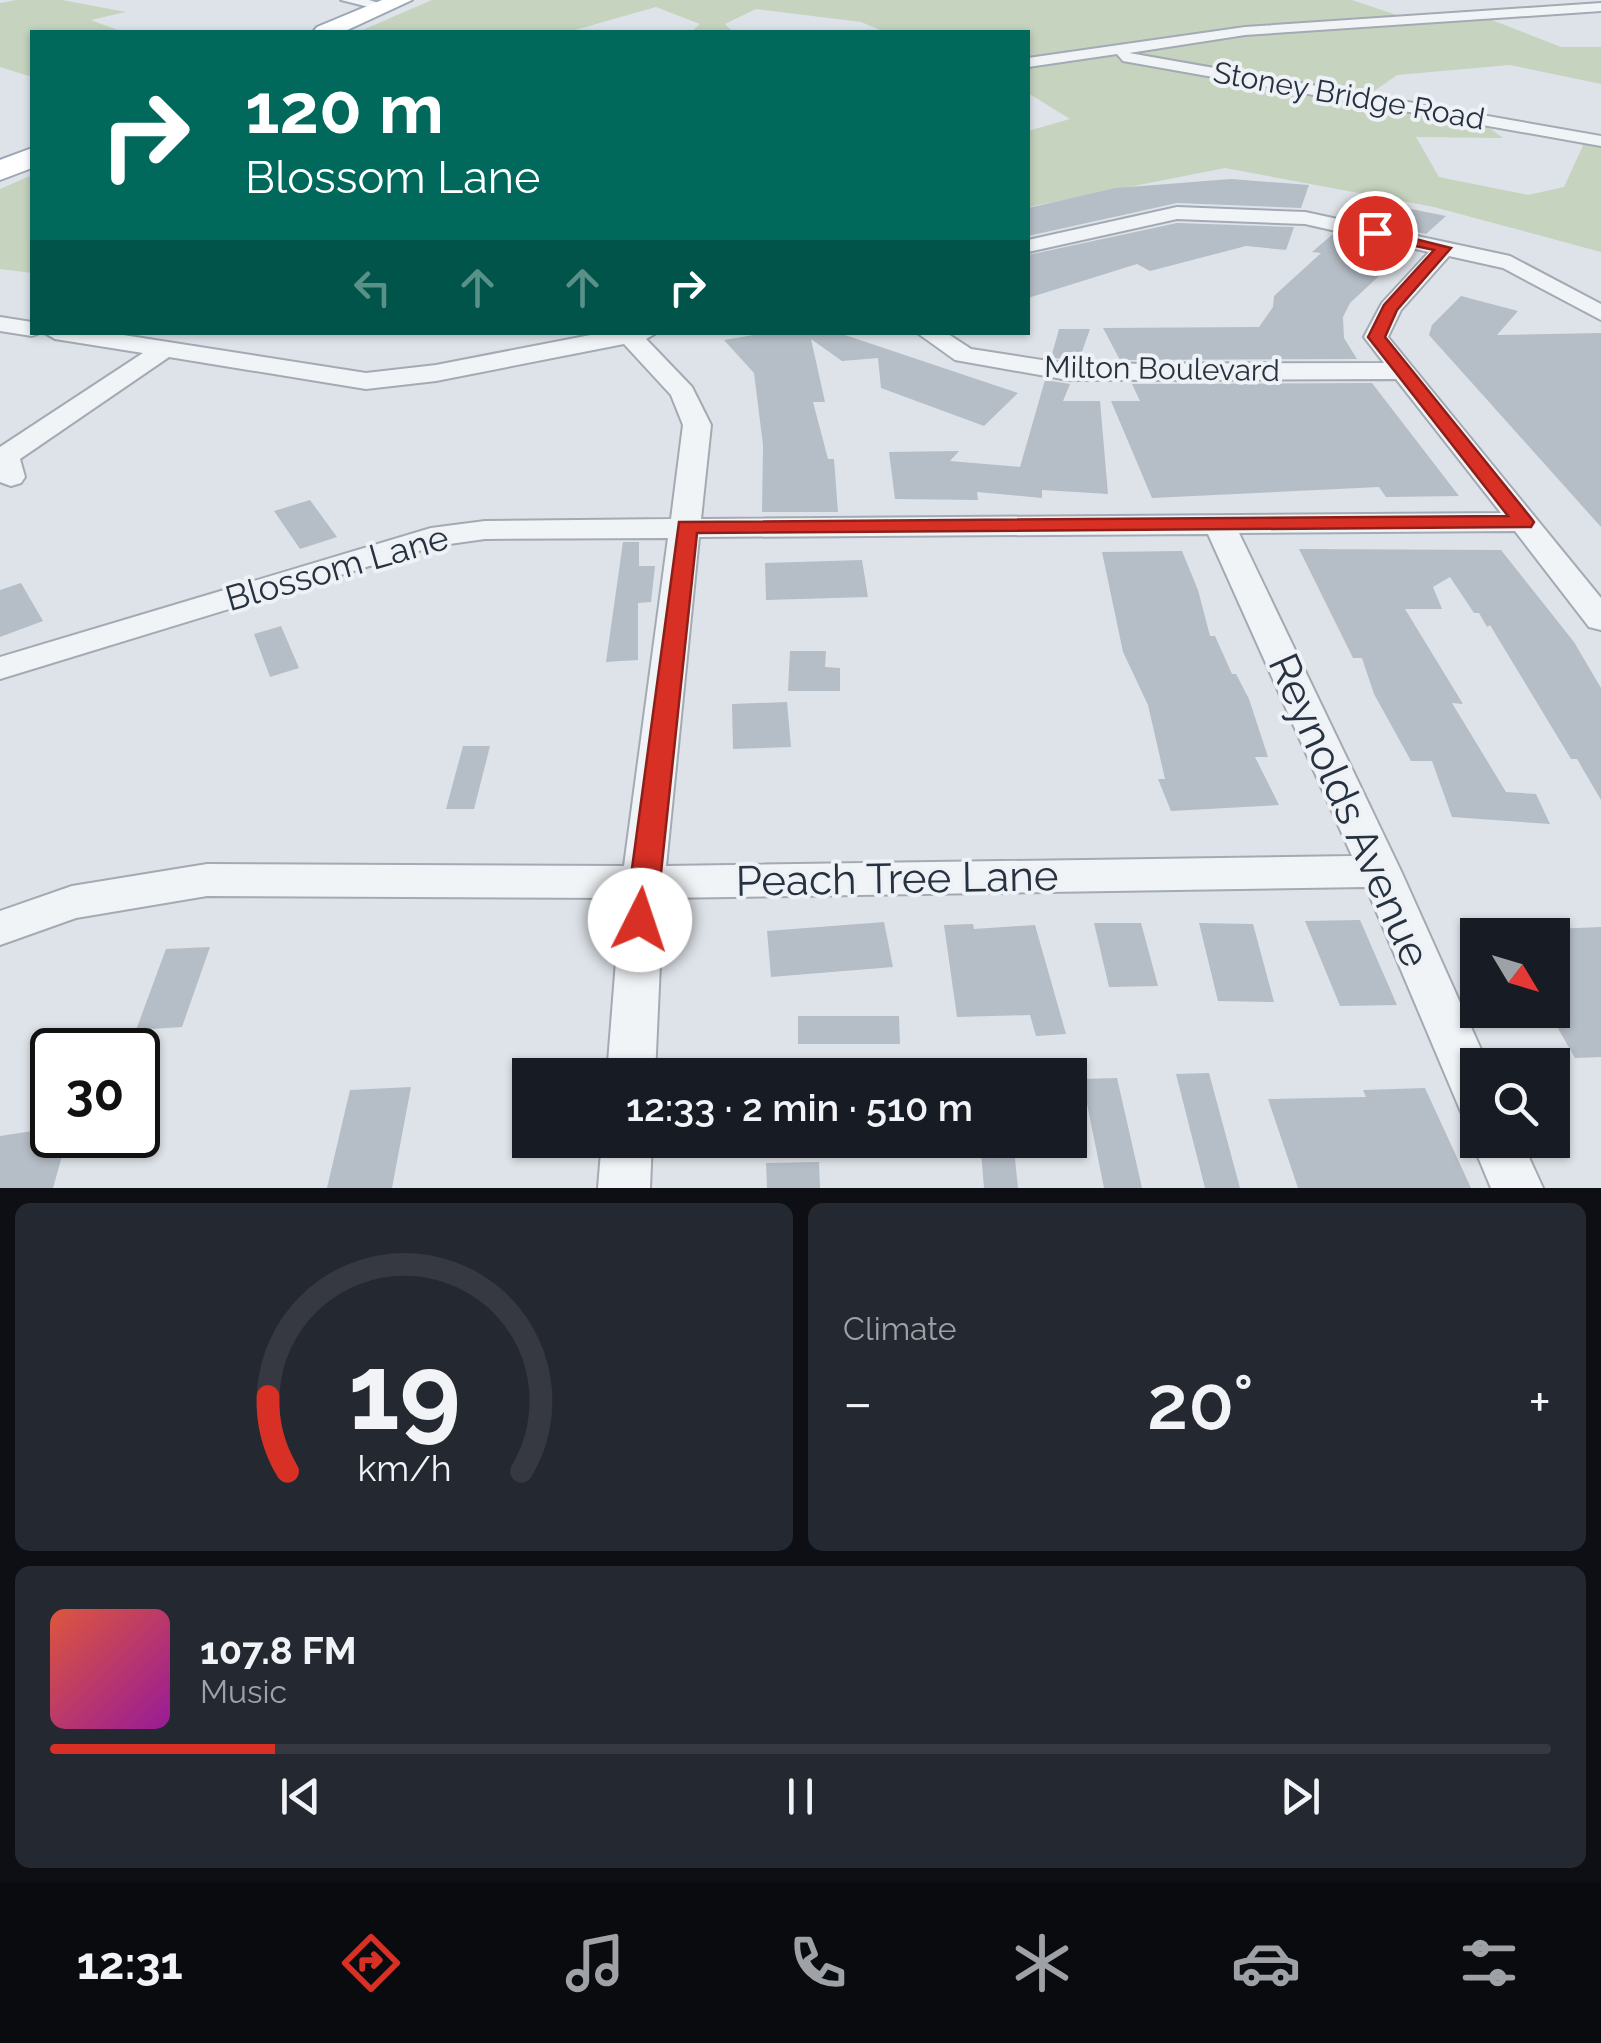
<!DOCTYPE html>
<html lang="en">
<head>
<meta charset="utf-8">
<style>
	:root { --surface:#171b24; --page:#242831; --text:#f1f3f6; --muted:#9ea1a6; --line:#363941; --accent:#d93025 }
	body { margin:0; font-family:Raleway,sans-serif; background:var(--page); color:var(--text); height:100vh; display:flex; flex-direction:column; font-size:38px; white-space:nowrap }
	* { box-sizing:border-box; margin:0 }
	p { font-size:32px; color:var(--muted) }
	.icon { flex:none; width:55px; height:55px; fill:none; stroke:currentColor; stroke-width:2; stroke-linecap:round; stroke-linejoin:round }
	.map { position:relative; height:1188px; overflow:hidden }
	.drawer { display:flex; flex-direction:column; gap:15px; padding:15px; background:#0d0f14; flex:1 }
	.drawer>* { flex:none }
	.guide { position:absolute; left:30px; top:30px; width:1000px; height:305px; border-radius:0px; box-shadow:0 2px 8px #0004; background:#00695c; color:#fff; overflow:hidden }
	.needle { width:65px; rotate:128deg }
	.controls { position:absolute; left:1460px; top:918px; display:grid; gap:20px }
	.controls a { display:grid; place-items:center; width:110px; height:110px; border-radius:0px; background:var(--surface); box-shadow:0 2px 8px #0004; font-size:50px }
	.speed { position:absolute; left:30px; top:1028px; display:flex; gap:20px; font-size:50px; font-weight:700; text-align:center }
	.speed>* { display:grid; place-content:center; width:130px; height:130px; border-radius:50%; background:var(--surface); box-shadow:0 2px 8px #0004; line-height:1 }
	.speed .limit { border:5px solid #111; border-radius:15px; background:#fff; color:#111 }
	.pin { position:absolute; display:grid; place-items:center; width:85px; height:85px; color:#fff; margin:-42px; border:5px solid #fff; border-radius:50%; box-shadow:0 2px 10px #0007 }
	.me { position:absolute; width:110px; margin:-55px; rotate:4deg; stroke-linejoin:round; filter:drop-shadow(0 0 8px #0008) }
	.turn { display:flex; align-items:center; gap:35px; height:210px; padding:0 50px; font-size:45px }
	.turn .icon { width:130px; height:130px; stroke-width:2.5 }
	.turn b { display:block; font-size:70px; line-height:85px }
	.lanes { display:flex; align-items:center; height:95px; padding:0 50px; background:#0003; justify-content:center; gap:50px; direction:ltr }
	.lanes .off { opacity:.35 }
	.big { font-size:75px; font-weight:600; line-height:1.1 }
	.drawer .widget { flex:1; display:flex; flex-direction:column; justify-content:center; gap:15px; min-width:0; padding:0 35px; border-radius:15px; background:var(--page) }
	.drawer .dial { align-items:center; gap:0 }
	.dial svg { height:260px; overflow:visible; fill:none; stroke:var(--line); stroke-width:7; stroke-linecap:round; text-anchor:middle }
	.dial text { fill:var(--text); stroke:none }
	.song { display:flex; align-items:center; gap:30px }
	.cover { width:120px; height:120px; border-radius:15px; background:linear-gradient(135deg,hsl(10 70% 55%),hsl(300 70% 35%)) }
	.played { height:10px; border-radius:5px; background:linear-gradient(90deg,var(--accent) 15%,var(--line) 15%) }
	.keys { display:flex; justify-content:space-around; direction:ltr }
	.heat { display:flex; justify-content:space-between; align-items:center; font-size:55px; direction:ltr }
	.drawer .tiles { flex:1; display:grid; gap:15px; grid-template-columns:1fr 1fr }
	.widget:last-child { grid-column:span 2 }
	.trip { position:absolute; left:512px; top:1058px; width:575px; height:100px; border-radius:0px; background:var(--surface); box-shadow:0 2px 8px #0004; font-weight:600; line-height:100px; text-align:center }
	.menu { display:flex; height:160px; justify-content:space-around; align-items:center; background:#090b0e; color:var(--muted) }
	.menu .icon { width:70px; height:70px }
	.menu .active { color:var(--accent) }
	.menu b { font-size:45px; color:var(--text) }
	.map>svg:first-child { display:block }
</style>
</head>
<body>
<div class="map">
<svg width="1601" height="1188" viewBox="0 0 1601 1188">
	<rect width="100%" height="100%" fill="#dee3e9"/>
	<path fill="#c6d3bf" d="M16,0H62L126,12L91,20L123,32H32V77L0,67V3Z
		M432,0H1352L1409,19L1479,15L1561,47H1601V84L1510,65L1397,75L1364,98L1479,120L1503,138L1416,137L1439,177L1528,195L1564,187L1586,139L1601,141V252L1434,207L1225,168L1028,207V131L1070,119L1028,93V32H885L861,22L756,9L725,24L733,32H691L700,24L656,7L568,32H358Z
		M32,175V273L0,269V189Z"/>
	<path fill="#b5bdc6" d="M1231,179L1309,185L1301,208L1177,203L1028,236V208L1116,188Z
		M1371,201L1446,216L1426,234L1351,218Z
		M1177,223L1294,227L1286,250L1246,246L1150,271L1137,264L1028,298V255Z
		M1333,234L1406,251L1350,303L1343,317L1344,338L1357,359L1120,360L1103,328L1259,327L1273,307L1274,296L1321,253L1312,252Z
		M1461,296L1518,311L1497,335L1601,333V527L1429,335L1432,325Z
		M1059,329H1090L1079,360L1051,358Z
		M772,332H836L1018,393L984,426L881,388L878,358L842,361L811,339L825,402H813L828,459H834L838,512H762L763,445L754,373L724,340Z
		M1045,380L1070,384L1063,401H1100L1108,494L1042,490V498L977,492L978,500L895,499L889,452L959,451L950,461L1020,467Z
		M1372,383L1459,496L1386,497L1379,487L1152,498L1111,401H1140L1132,384Z
		M310,500L337,537L300,549L274,511Z
		M623,542H639V566H655L651,602L638,603V660L606,662Z
		M1299,549L1501,550L1574,642L1601,688V800L1577,759H1571L1490,625L1487,627L1479,613H1474L1450,577L1433,587L1442,609H1405L1463,704L1452,703L1506,792L1536,794L1550,824L1452,817L1432,761H1411L1374,694L1362,658H1353Z
		M1182,551L1198,590L1210,636H1215L1232,674H1236L1249,699L1268,757H1255L1279,805L1171,811L1158,779H1165L1148,705L1123,652L1102,552Z
		M862,560L868,597L766,600L765,563Z
		M21,583L43,621L0,637V590Z
		M281,626L299,668L270,677L254,634Z
		M790,651H826L825,667L840,668V691H788Z
		M787,702L791,747L733,749L732,704Z
		M463,746H490L474,809H446Z
		M1360,920L1397,1005L1340,1006L1305,921Z
		M884,922L893,967L771,977L767,931Z
		M1094,923H1141L1158,986L1109,987Z
		M1199,923L1253,924L1274,1002L1218,1001Z
		M973,924L974,929L1035,925L1066,1034L1036,1036L1030,1015L957,1017L944,925Z
		M1601,927V1057L1575,1058L1552,1018V929Z
		M210,947L182,1027L136,1030L166,949Z
		M798,1016H899L900,1044H798Z
		M1209,1073L1240,1188H1205L1176,1074Z
		M1117,1078L1142,1188H1104L1082,1079Z
		M411,1087L392,1188H327L350,1090Z
		M1425,1088L1471,1188H1298L1268,1099L1366,1097L1363,1090Z
		M52,1128V1135H68L53,1188H0V1136Z
		M980,1140H1013L1018,1188H984Z
		M819,1162L820,1188H767L766,1163Z"/>
	<g fill="none" stroke-linecap="round" stroke-linejoin="round">
		<g stroke="#a3aab3" stroke-width="4">
			<path id="street" d="M341,0H369L392,7L385,11Z
				M1601,3V11L1245,35L1129,53L1601,136V146L1123,61L1117,54L1028,67V58L1245,27Z
				M1177,207L1305,212L1510,256L1601,304V320L1503,268L1449,256L1401,310L1388,337L1601,598V630L1589,627L1515,531L1239,533L1401,871L1488,1065H1478V1118L1461,1112L1366,887L663,898L655,1075H607L621,898L207,896L76,918L0,945V911L72,886L207,864L624,866L668,538L485,539L435,546L0,679V657L431,528L485,521L671,519L683,425L671,395L624,344L436,381L366,389L169,357L20,459L25,477L21,483L11,486L0,482V447L143,353L55,339L43,332H104L366,373L436,365L606,332H658L646,339L692,387L711,425L701,519L1501,513L1396,379L1068,380L955,360L916,332H945L971,349L1068,364L1384,363L1364,337L1382,303L1429,252L1305,224L1177,219L1028,252V240ZM1208,534L1352,856L666,866L699,537Z
				M0,317L32,322V332H42L32,336L0,331Z
				M1478,1126V1140H1521L1543,1188H1491L1471,1140Z
				M602,1140H652L650,1188H598Z"/>
		</g>
		<g stroke="#9da8b5" stroke-width="4">
			<path id="primary" d="M382,0H412L343,32H313L317,27Z
				M32,148V168L0,180V160Z"/>
		</g>
		<use href="#street" fill="#f1f4f7" fill-rule="evenodd"/>
		<use href="#primary" fill="#fff" fill-rule="evenodd"/>
	</g>
	<path fill="#d93025" stroke="#8d1f18" stroke-width="2.5" d="M1375,229L1451,248L1397,310L1385,337L1531,518L1534,522L1531,527L697,533L656,920L651,929L640,932L630,929L625,920L679,522L1508,516L1368,337L1384,305L1434,250L1370,236V230Z"/>
	<g text-anchor="middle" stroke-width="8" stroke-linejoin="round" paint-order="stroke">
		<g font-size="30" fill="#273240" stroke="#eef2f6">
			<text transform="translate(1349 96) rotate(10)" y="10">Stoney Bridge Road</text>
			<text transform="translate(1162 369) rotate(1)" y="10">Milton Boulevard</text>
		</g>
		<g font-size="35" fill="#273240" stroke="#eef2f6">
			<text transform="translate(337 568) rotate(-16)" y="12">Blossom Lane</text>
		</g>
		<g font-size="42" fill="#273240" stroke="#eef2f6">
			<text transform="translate(1350 810) rotate(66)" y="15">Reynolds Avenue</text>
			<text transform="translate(897 878) rotate(-1)" y="15">Peach Tree Lane</text>
		</g>
	</g>
</svg>
<div class="controls">
<a><svg class="needle" viewBox="-14 -14 28 28"><path d="M0-13l5 13h-10z" fill="#e53935"/><path d="M0 13l5-13h-10z" fill="#9ea1a6"/></svg></a>
<a><svg class="icon" aria-label="search" viewBox="0 0 24 24"><circle cx="10" cy="10" r="6"/><path d="M15 15l6 6"/></svg></a>
</div>
<div class="speed"><div class="limit">30</div></div>
<div class="pin" style="left:1375px;top:233px;background:#d93025"><svg class="icon" aria-label="arrive" viewBox="0 0 24 24"><path d="M6 21V4h12l-3 4 3 4H6"/></svg></div>
<svg class="me" style="left:640px;top:920px" viewBox="-20 -20 40 40"><circle r="19" fill="#fff"/><path d="M0-13L10 11 0 6-10 11z" fill="#d93025"/></svg>
<div class="trip">12:33 · 2 min · 510 m</div>
<div class="guide">
<div class="turn"><svg class="icon" aria-label="right" viewBox="0 0 24 24"><path d="M7 20v-9h11M14 6l5 5-5 5"/></svg><div><b>120 m</b>Blossom Lane</div></div>
<div class="lanes"><svg class="icon off" aria-label="left" viewBox="0 0 24 24"><path d="M17 20v-9H6M10 6l-5 5 5 5"/></svg><svg class="icon off" aria-label="ahead" viewBox="0 0 24 24"><path d="M12 20V5M6 11l6-6 6 6"/></svg><svg class="icon off" aria-label="ahead" viewBox="0 0 24 24"><path d="M12 20V5M6 11l6-6 6 6"/></svg><svg class="icon" aria-label="right" viewBox="0 0 24 24"><path d="M7 20v-9h11M14 6l5 5-5 5"/></svg></div>
</div>
</div>
<section class="drawer">
<div class="tiles">
<div class="widget dial"><svg viewBox="0 0 100 80">
<path d="M14 69A42 42 0 1 1 86 69"/>
<path d="M14 69A42 42 0 0 1 8 46" stroke="#d93025"/>
<text x="50" y="56" font-size="32" font-weight="700">19</text>
<text x="50" y="72" font-size="11">km/h</text>
</svg></div>
<div class="widget"><p>Climate</p>
<div class="heat"><a>−</a><b class="big">20°</b><a>+</a></div>
</div>
<div class="widget">
<div class="song"><i class="cover"></i><div><b>107.8 FM</b><p>Music</p></div></div>
<div class="played"></div>
<div class="keys"><svg class="icon" aria-label="previous" viewBox="0 0 24 24"><path d="M18 5L8 12l10 7zM5 5v14"/></svg><svg class="icon" aria-label="pause" viewBox="0 0 24 24"><path d="M8 5v14M16 5v14"/></svg><svg class="icon" aria-label="next" viewBox="0 0 24 24"><path d="M6 5l10 7-10 7zM19 5v14"/></svg></div>
</div>
</div>
</section>
<nav class="menu">
<b>12:31</b>
<svg class="icon active" aria-label="directions" viewBox="0 0 24 24"><path d="M12 3l9 9-9 9-9-9zM9 14v-3h6M13 9l2 2-2 2"/></svg>
<svg class="icon" aria-label="music" viewBox="0 0 24 24"><path d="M9 18V5l10-2v13"/><circle cx="6" cy="18" r="3"/><circle cx="16" cy="16" r="3"/></svg>
<svg class="icon" aria-label="phone" viewBox="0 0 24 24"><path d="M5 4h4l2 5-3 2q2 4 5 5l2-3 5 2v4C11 20 4 13 5 4z"/></svg>
<svg class="icon" aria-label="climate" viewBox="0 0 24 24"><path d="M12 3v18M4 7l16 10M4 17L20 7"/></svg>
<svg class="icon" aria-label="car" viewBox="0 0 24 24"><path d="M5 17H2v-5l4-1 3-4h7l3 4 3 1v5h-3M9 17h6M6 11h13"/><circle cx="7" cy="17" r="2"/><circle cx="17" cy="17" r="2"/></svg>
<svg class="icon" aria-label="filters" viewBox="0 0 24 24"><path d="M4 7h16M4 17h16"/><circle cx="9" cy="7" r="2"/><circle cx="15" cy="17" r="2"/></svg>
</nav>
</body>
</html>
